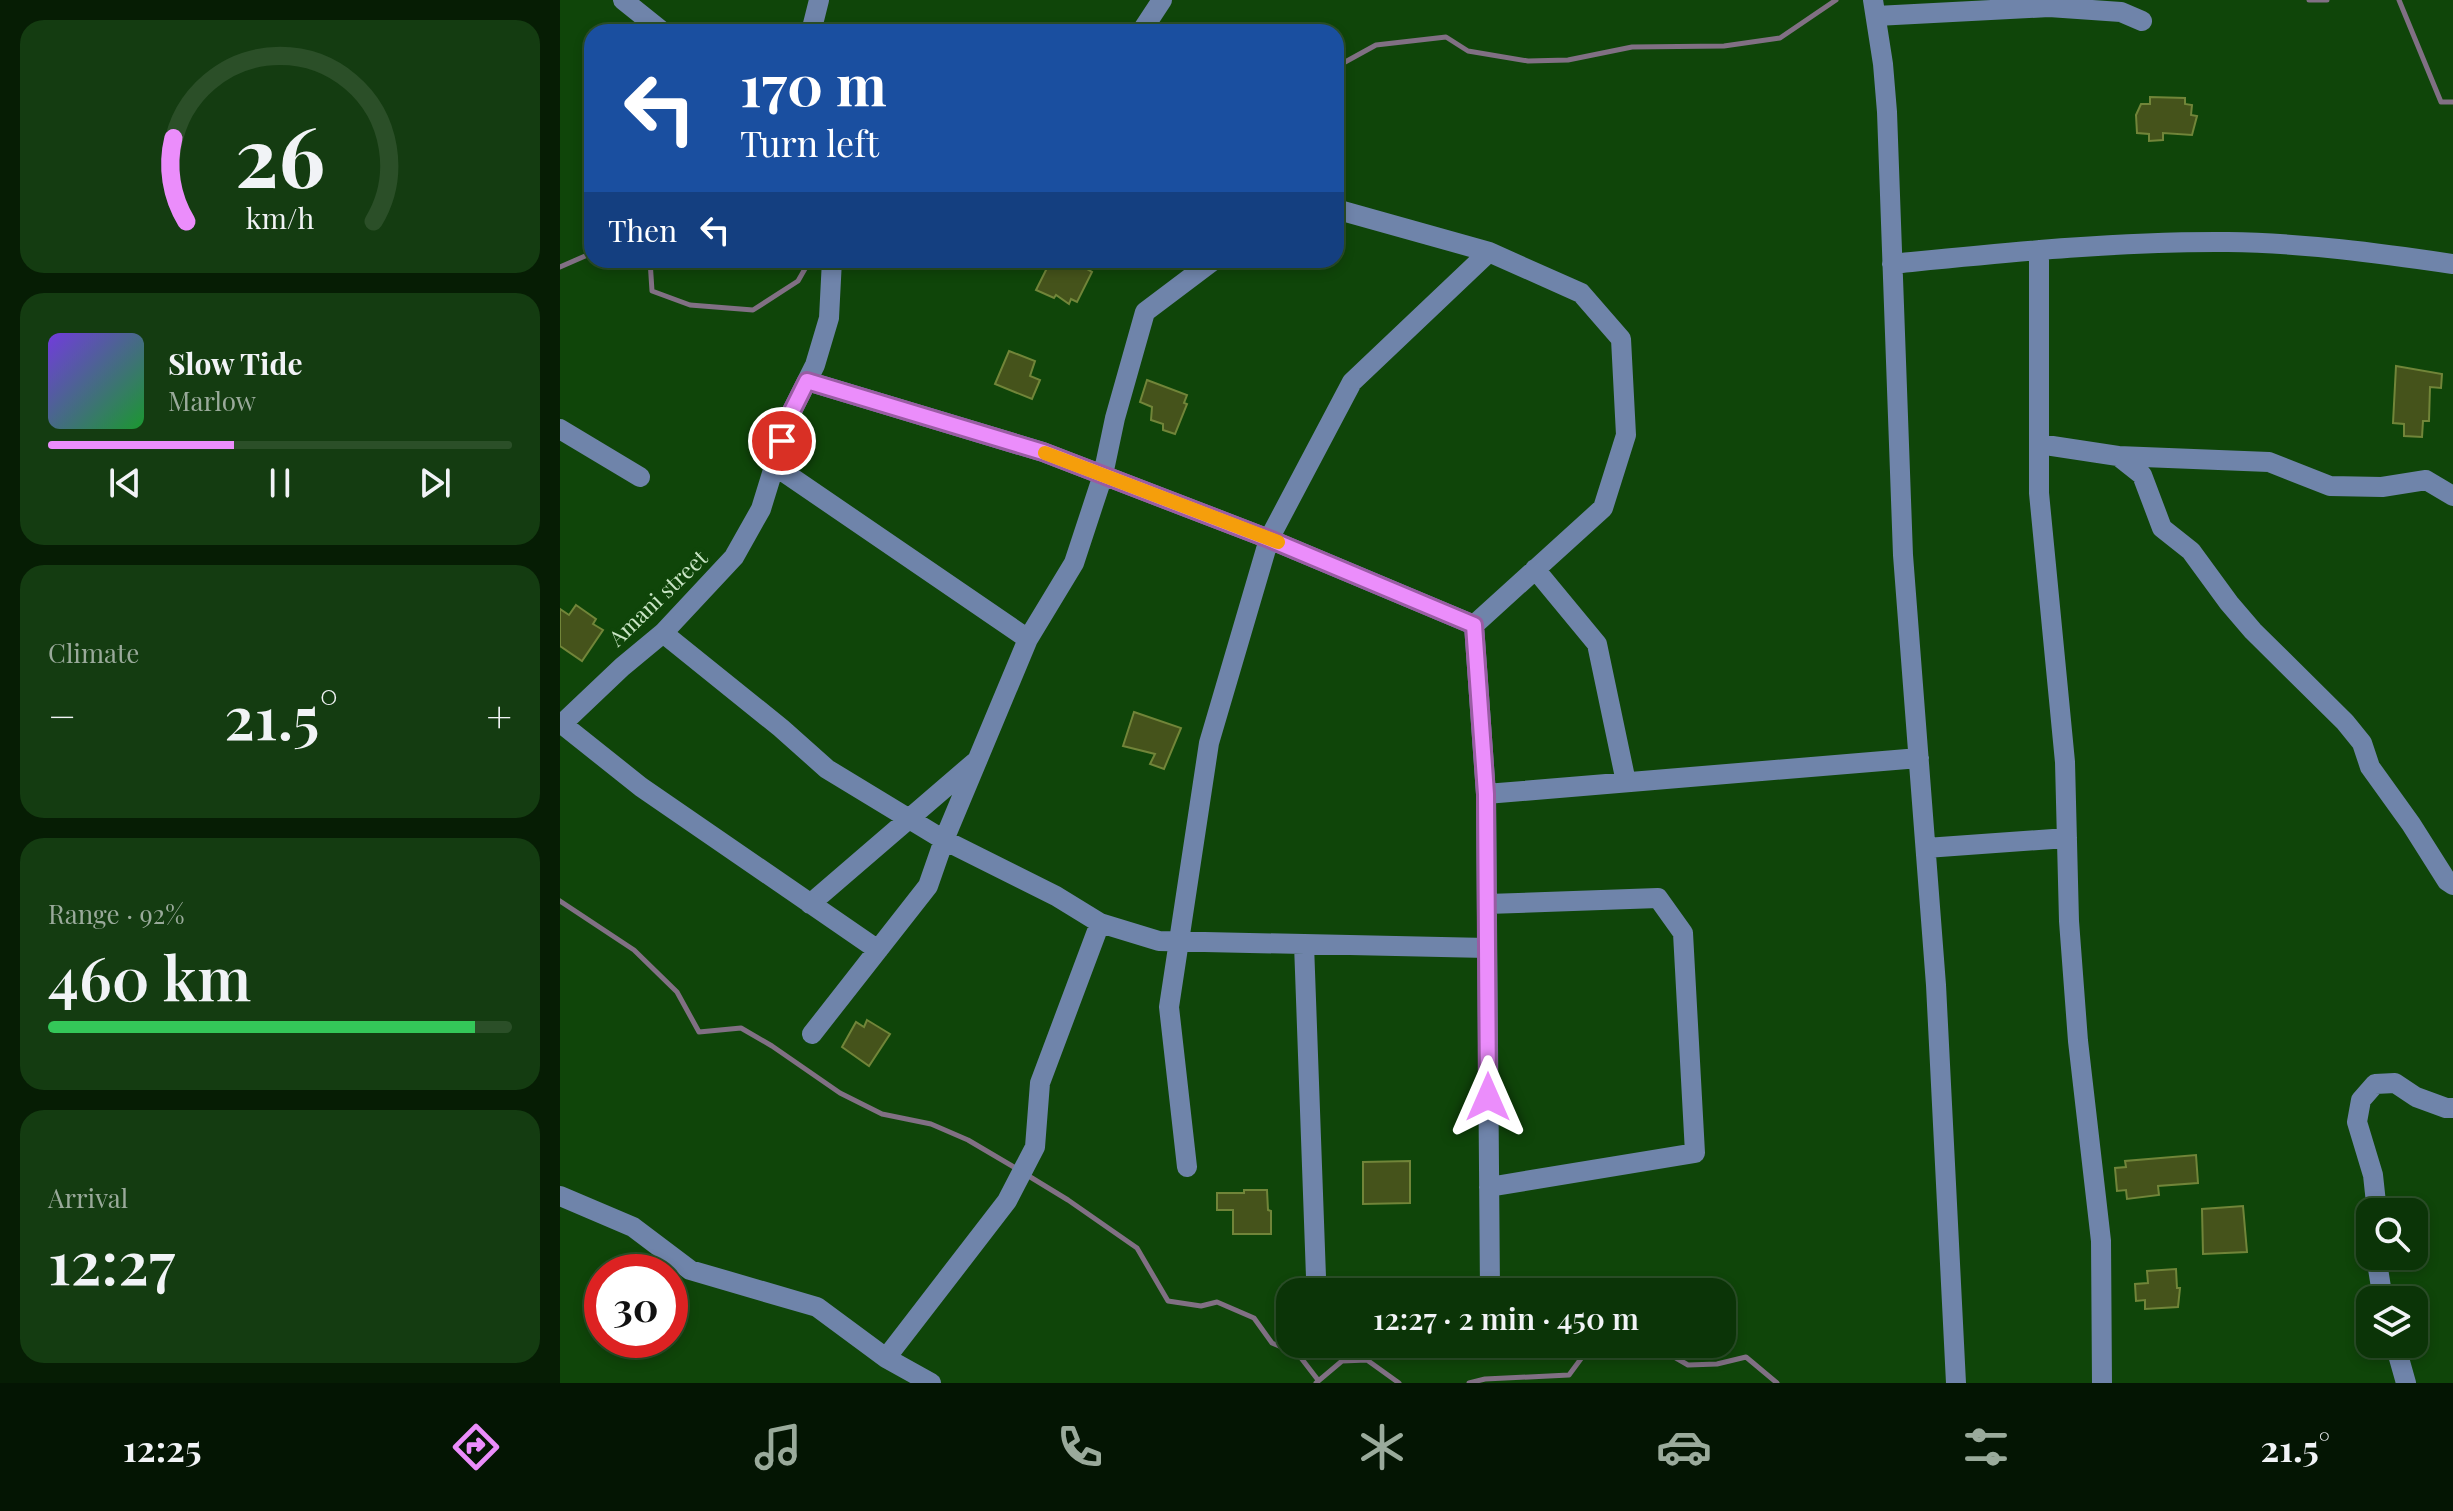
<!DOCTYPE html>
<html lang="en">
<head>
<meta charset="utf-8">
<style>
	:root { --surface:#0b3407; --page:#143c11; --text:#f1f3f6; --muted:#9aaa9b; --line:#2b4f28; --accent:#eb8dfb }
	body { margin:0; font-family:"Playfair Display",serif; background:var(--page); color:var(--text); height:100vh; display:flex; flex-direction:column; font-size:30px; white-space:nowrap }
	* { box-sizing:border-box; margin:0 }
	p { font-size:26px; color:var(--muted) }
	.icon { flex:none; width:44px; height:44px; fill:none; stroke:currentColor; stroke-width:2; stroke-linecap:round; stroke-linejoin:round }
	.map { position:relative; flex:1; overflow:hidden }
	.drawer { display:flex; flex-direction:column; gap:20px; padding:20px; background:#061d04; width:560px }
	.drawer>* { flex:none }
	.banner { position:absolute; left:24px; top:24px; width:760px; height:244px; border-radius:24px; box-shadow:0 4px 12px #0003,0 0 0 2px var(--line); background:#1a4fa0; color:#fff; overflow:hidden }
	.fabs { position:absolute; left:1796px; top:1198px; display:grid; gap:16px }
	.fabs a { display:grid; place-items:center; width:72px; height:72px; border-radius:16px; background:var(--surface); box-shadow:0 4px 12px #0003,0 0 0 2px var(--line); font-size:40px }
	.speed { position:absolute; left:24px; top:1254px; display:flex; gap:16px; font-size:40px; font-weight:700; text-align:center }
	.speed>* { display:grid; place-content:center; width:104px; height:104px; border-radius:50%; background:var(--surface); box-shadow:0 4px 12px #0003,0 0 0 2px var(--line); line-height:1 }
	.speed .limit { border:12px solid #d22; background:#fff; color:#111 }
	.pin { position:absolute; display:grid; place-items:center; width:68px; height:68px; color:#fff; margin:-34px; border:4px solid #fff; border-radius:50%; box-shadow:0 2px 8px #0007 }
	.me { position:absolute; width:88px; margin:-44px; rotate:0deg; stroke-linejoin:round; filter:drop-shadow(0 0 6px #0008) }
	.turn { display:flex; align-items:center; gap:28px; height:168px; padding:0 24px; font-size:36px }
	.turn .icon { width:104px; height:104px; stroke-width:2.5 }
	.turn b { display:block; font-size:56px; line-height:68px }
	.then { display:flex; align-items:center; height:76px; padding:0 24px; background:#0003; gap:16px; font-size:30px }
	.big { font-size:60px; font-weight:600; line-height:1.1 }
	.drawer .tile { flex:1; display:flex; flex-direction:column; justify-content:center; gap:12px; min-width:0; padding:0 28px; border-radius:24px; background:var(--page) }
	.drawer .dial { align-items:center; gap:0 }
	.dial svg { height:208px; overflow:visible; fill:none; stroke:var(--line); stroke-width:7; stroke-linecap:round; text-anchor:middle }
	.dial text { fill:var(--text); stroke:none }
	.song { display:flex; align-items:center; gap:24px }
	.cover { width:96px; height:96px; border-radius:12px; background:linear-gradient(135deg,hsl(260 70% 55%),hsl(130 70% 35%)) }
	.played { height:8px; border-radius:4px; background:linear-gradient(90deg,var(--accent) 40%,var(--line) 40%) }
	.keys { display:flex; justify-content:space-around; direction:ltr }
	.heat { display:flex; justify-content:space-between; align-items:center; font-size:44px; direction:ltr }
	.charge { height:12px; border-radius:6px; background:linear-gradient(90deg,#34c759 92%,var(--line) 0) }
	.trip { position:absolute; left:716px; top:1278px; width:460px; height:80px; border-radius:24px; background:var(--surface); box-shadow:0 4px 12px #0003,0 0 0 2px var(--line); font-weight:600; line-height:80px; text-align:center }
	.tab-bar { display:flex; height:128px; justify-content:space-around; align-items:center; background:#041503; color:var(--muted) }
	.tab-bar .icon { width:56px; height:56px }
	.tab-bar .selected { color:var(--accent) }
	.tab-bar b { font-size:36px; color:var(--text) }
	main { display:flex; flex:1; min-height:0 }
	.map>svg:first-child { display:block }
</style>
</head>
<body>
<main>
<section class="drawer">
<div class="tile dial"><svg viewBox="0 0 100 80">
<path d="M14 69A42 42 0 1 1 86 69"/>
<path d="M14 69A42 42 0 0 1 9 37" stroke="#eb8dfb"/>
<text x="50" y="56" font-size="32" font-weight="700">26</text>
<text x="50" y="72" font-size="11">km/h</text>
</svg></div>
<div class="tile">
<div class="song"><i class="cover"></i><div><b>Slow Tide</b><p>Marlow</p></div></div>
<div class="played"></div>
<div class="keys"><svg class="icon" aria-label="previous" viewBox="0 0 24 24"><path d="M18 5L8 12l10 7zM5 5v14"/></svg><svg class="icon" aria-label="pause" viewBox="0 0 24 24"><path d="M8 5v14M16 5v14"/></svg><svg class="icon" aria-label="next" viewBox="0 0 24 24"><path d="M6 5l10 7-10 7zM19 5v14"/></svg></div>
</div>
<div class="tile"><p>Climate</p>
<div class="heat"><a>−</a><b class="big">21.5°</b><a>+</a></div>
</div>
<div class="tile"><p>Range · 92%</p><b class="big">460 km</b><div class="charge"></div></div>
<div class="tile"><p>Arrival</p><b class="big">12:27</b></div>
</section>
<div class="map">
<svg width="1893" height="1383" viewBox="0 0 1893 1383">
	<rect width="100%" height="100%" fill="#0f4509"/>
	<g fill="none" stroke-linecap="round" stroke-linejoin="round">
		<path stroke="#817084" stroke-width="5" d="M1749,0H1767
			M1839,0L1881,102H1893
			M776,67L816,45L886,37L908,51L968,61L1008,60L1072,47L1164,46L1220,38L1276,0
			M90,260L92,291L130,305L193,310L238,281L250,260
			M0,267L32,253
			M0,901L74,950L117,992L139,1032L181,1028L212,1046L280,1093L322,1114L371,1124L408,1140L459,1170
			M467,1175L508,1200L577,1248L608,1301L641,1306L657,1302L694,1318L712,1343L738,1354L758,1380
			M756,1383L782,1361L807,1360L839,1383
			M909,1383L925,1379L1009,1375L1023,1356H1070L1097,1347L1128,1365L1157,1364L1186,1357L1217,1383"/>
	</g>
	<path fill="#45531b" stroke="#718539" stroke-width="2" d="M1590,97L1625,98V104L1632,105L1631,115L1637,116L1632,135L1603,133V140L1589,141V134L1577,133L1576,115L1581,104H1590Z
		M491,260H511L532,272L517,302L511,299L509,304L496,295L494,298L476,290Z
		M449,351L475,361L470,376L480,380L472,399L435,384Z
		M1836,366L1882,374L1881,388L1870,387L1869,421H1863L1862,437L1844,436V424L1833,423Z
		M587,380L627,395L624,403L627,404L615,434L603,430V424L591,420L592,407L580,402Z
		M16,605L36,619L33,624L43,630L22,661L0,646V609L9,615Z
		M574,712L621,728L604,769L590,764L595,754L563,746Z
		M307,1020L330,1034L309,1066L282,1047L296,1022L304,1027Z
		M1636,1155L1638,1183L1598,1186L1599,1195L1567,1199L1566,1190L1557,1191L1555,1168L1566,1167L1565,1161Z
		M850,1161V1203L803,1204V1162Z
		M684,1190H707L708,1210L711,1211V1234H673V1210H657V1193H684Z
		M1683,1206L1687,1252L1643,1254L1642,1209Z
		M1616,1269L1617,1288H1620L1618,1307L1585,1309V1300L1576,1301L1575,1284L1588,1283L1587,1271Z"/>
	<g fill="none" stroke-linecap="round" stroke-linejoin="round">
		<path stroke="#6f84aa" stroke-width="20" d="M63,0L103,32
			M1313,0L1323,64L1327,112L1343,555L1376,985L1396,1383
			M1316,16L1489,7L1561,12L1582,21
			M251,32L259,0
			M581,32L602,0
			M776,211L779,210L929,252L1021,293L1061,339L1066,435L1043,508L914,625
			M1479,250V493L1505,762L1509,921L1518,1041L1541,1241L1542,1383
			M1332,264C1443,253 1556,241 1668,242C1744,243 1818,253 1893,264
			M247,381L483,452L709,539L914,625L926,794L930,1292
			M0,429L80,477
			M1479,444L1558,456L1582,475L1602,528L1631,551L1669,603L1693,631L1785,722L1802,743L1810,767L1851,824L1887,881L1893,885
			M1558,456L1709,462L1770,486L1822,487L1866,480L1893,496
			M215,466L468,639
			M975,569L1037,644L1066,782
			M103,633L221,728L267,769L384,840L496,896L540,923L599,941L927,948
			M0,723L2,724L62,667L103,633L174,557L201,509L230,415L255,365L269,318L272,260
			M2,724L81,787L318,950
			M926,794L1359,758
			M1366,848L1507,838
			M250,904L415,762
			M927,904L1098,898L1123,933L1135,1153L929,1187
			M744,944L756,1277
			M252,1034L368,886L384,840L468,639L514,563L543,475L555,418L585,312L654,260
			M627,1167L609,1007L649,743L709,539L792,382L929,252
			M0,1196L73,1227L130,1270L257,1307L326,1358L371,1383
			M1817,1212L1813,1175L1797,1122L1801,1100L1815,1084L1835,1083L1856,1097L1886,1108H1893
			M1816,1256L1823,1300
			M1835,1344L1846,1383
			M326,1358L447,1201L475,1147L480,1083L540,923"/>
	</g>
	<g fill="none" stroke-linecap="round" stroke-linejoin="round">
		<g stroke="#995ca3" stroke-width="20">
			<path id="route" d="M222,441L230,415L247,381L483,452L709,539L914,625L926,794L928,1097"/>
		</g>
		<use href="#route" stroke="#eb8dfb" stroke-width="14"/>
		<path stroke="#f59e0b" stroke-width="14" d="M485,453L718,542"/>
	</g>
	<g text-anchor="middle" stroke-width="8" stroke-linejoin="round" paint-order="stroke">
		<g font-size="22" fill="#cae6c6" stroke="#0f4509">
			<text transform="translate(98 598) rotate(-44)" y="8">Amani street</text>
		</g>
	</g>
</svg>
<div class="fabs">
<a><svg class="icon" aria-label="search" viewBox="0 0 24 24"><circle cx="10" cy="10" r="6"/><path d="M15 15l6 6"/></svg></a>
<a><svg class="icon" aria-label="layers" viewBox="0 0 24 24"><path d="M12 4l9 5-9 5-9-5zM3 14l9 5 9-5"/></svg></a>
</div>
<div class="speed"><div class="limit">30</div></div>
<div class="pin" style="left:222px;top:441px;background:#d93025"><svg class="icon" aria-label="arrive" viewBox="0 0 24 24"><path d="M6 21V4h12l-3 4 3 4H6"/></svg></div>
<svg class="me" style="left:928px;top:1097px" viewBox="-20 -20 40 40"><path d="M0-17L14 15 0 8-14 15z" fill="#eb8dfb" stroke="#fff" stroke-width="4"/></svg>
<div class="trip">12:27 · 2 min · 450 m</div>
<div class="banner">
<div class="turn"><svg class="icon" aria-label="left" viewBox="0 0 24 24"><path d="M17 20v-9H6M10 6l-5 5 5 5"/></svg><div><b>170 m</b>Turn left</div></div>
<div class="then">Then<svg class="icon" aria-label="left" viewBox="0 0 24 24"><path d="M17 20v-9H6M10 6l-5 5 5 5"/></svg></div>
</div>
</div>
</main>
<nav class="tab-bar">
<b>12:25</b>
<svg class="icon selected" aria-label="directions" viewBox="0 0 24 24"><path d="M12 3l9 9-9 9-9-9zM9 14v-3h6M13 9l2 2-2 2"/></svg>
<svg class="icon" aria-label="music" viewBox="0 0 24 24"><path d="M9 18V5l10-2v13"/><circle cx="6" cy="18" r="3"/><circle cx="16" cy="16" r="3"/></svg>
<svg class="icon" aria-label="phone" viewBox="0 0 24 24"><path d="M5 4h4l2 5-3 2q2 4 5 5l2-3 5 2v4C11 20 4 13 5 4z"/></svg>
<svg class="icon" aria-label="climate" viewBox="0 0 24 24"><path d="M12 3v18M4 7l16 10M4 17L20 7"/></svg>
<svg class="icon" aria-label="car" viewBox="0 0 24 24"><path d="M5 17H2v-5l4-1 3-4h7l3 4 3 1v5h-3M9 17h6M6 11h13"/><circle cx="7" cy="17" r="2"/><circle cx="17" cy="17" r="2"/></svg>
<svg class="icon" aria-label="filters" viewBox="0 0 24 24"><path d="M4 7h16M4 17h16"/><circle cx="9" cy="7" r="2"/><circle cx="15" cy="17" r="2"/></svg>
<b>21.5°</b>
</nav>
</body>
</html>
